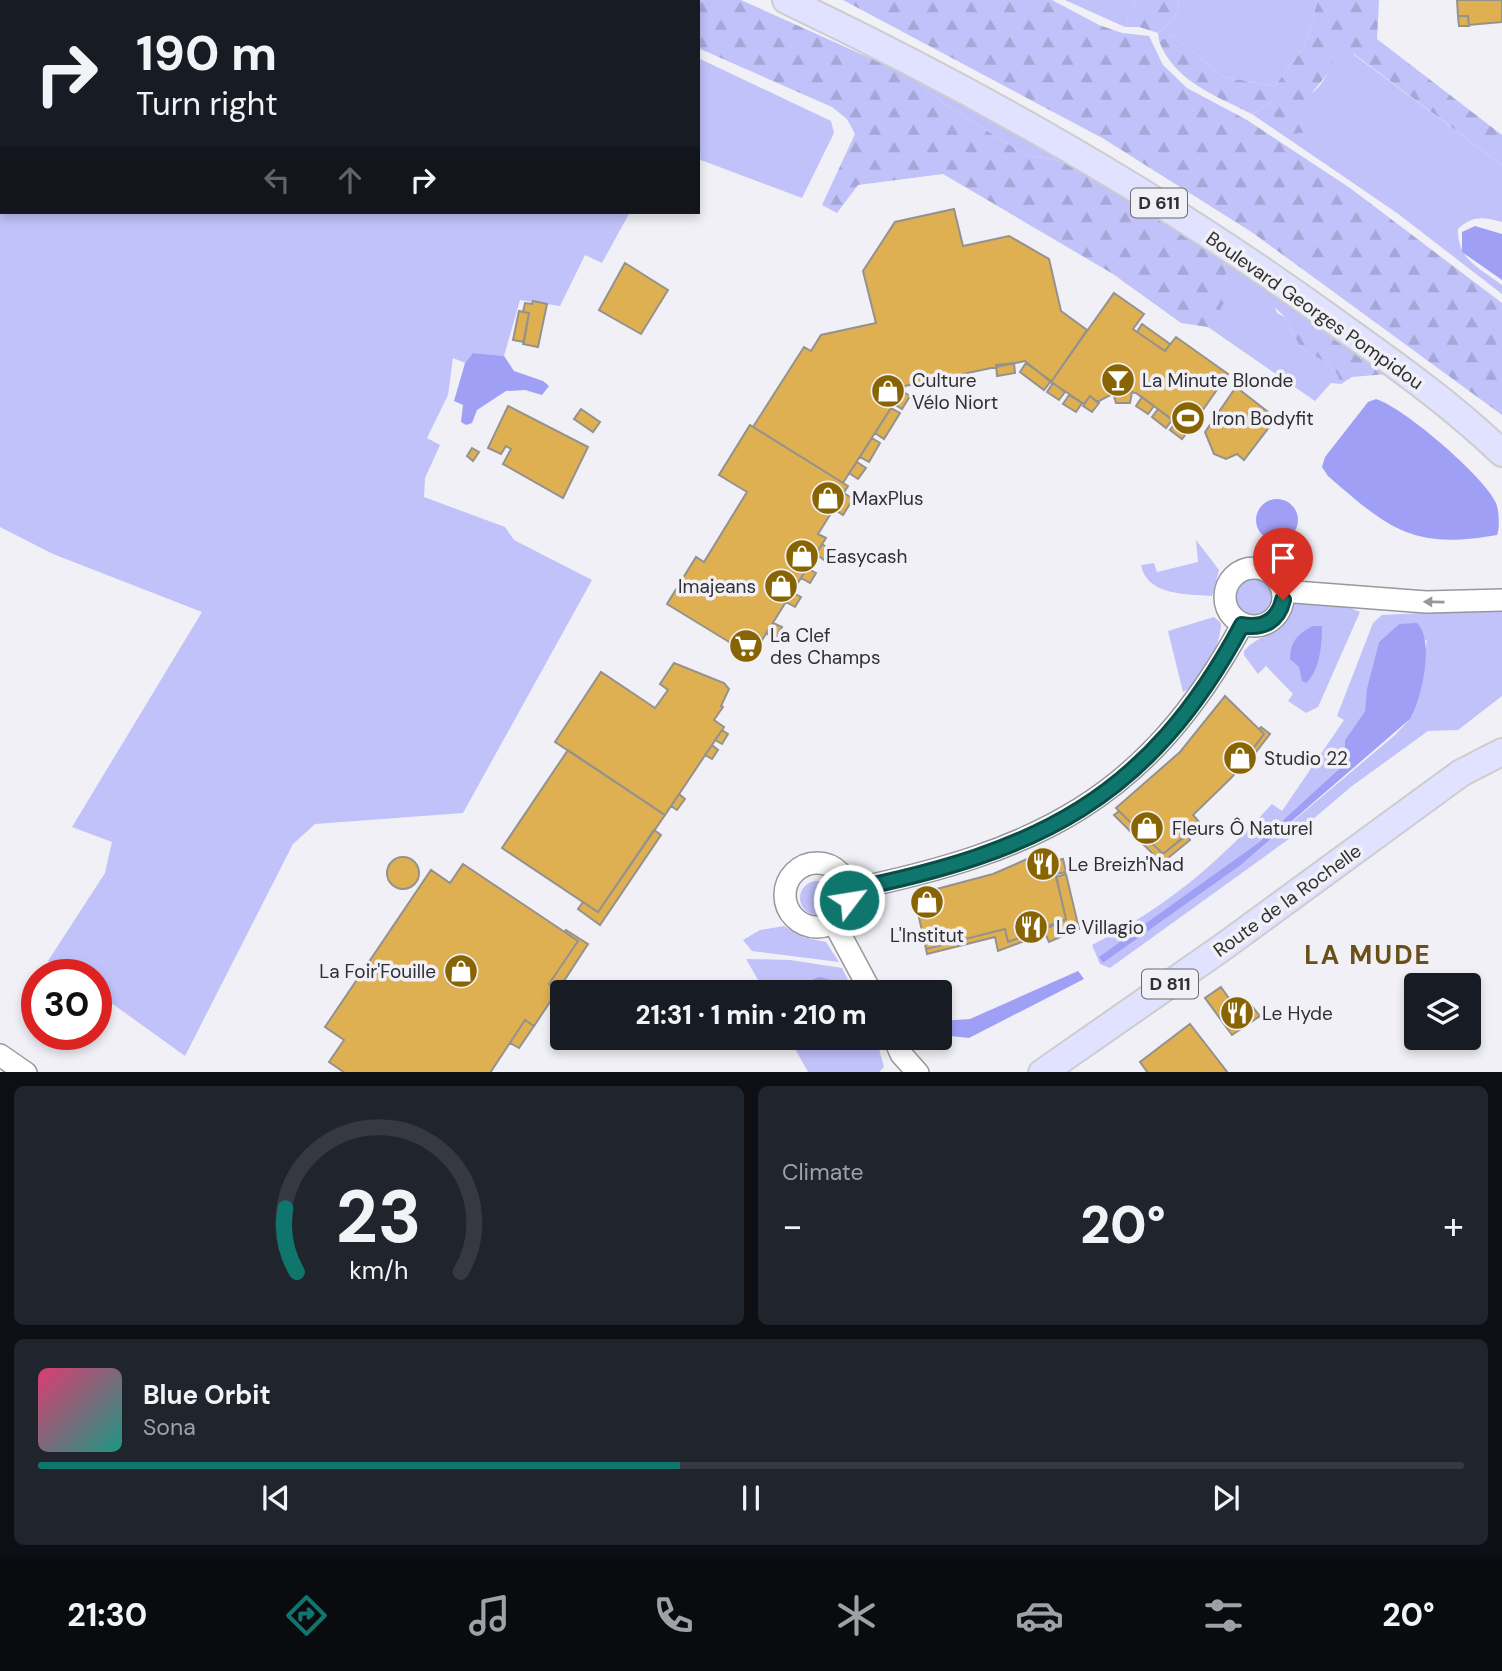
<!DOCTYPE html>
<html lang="en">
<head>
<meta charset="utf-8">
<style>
	:root { --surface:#171b24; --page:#20242c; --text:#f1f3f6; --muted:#9ea1a6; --line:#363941; --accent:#0f766e }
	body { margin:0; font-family:"DM Sans",sans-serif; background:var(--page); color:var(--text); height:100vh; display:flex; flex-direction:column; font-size:26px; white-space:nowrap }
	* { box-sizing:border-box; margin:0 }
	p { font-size:23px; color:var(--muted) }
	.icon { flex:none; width:38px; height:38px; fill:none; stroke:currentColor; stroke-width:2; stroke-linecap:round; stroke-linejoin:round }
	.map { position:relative; height:1072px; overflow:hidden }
	.drawer { display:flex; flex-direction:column; gap:14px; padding:14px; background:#0d0f14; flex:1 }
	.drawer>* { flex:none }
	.top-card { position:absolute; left:0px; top:0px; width:700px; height:214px; box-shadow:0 4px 10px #0003; background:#171b24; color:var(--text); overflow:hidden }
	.fabs { position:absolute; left:1404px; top:973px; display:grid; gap:14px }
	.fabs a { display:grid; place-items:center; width:77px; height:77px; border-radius:7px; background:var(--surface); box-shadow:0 4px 10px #0003; font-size:35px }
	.speed { position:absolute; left:21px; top:959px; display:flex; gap:14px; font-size:35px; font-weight:700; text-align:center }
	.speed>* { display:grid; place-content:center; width:91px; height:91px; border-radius:50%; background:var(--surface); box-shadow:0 4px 10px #0003; line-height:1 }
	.speed .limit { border:10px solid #d22; background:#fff; color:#111 }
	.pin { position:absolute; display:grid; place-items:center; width:60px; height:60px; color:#fff; margin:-72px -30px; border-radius:50% 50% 50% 0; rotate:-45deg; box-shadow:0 0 7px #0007 }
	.pin .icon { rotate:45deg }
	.me { position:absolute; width:77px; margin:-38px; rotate:59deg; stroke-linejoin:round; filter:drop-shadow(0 0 5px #0008) }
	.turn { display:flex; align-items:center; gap:24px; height:147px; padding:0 21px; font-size:32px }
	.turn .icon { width:91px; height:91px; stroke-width:2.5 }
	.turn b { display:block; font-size:49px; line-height:60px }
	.lanes { display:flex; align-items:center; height:66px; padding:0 21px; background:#0003; justify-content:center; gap:35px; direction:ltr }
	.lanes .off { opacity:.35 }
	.big { font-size:52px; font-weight:800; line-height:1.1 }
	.drawer .widget { flex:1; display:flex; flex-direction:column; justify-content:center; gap:10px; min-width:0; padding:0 24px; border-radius:10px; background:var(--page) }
	.drawer .dial { align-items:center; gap:0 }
	.dial svg { height:182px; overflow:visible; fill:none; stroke:var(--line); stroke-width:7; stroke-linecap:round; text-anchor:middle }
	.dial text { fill:var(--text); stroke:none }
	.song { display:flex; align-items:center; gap:21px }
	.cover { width:84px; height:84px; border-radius:10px; background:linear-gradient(135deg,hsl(340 70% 55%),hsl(170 70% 35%)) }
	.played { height:7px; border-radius:4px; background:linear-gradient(90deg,var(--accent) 45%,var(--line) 45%) }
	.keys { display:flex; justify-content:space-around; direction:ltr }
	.heat { display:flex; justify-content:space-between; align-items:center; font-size:38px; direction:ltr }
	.drawer .tiles { flex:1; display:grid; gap:14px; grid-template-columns:1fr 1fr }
	.widget:last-child { grid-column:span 2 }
	.trip { position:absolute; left:550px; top:980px; width:402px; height:70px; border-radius:7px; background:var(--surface); box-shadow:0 4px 10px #0003; font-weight:800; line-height:70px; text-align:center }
	.tabs { display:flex; height:112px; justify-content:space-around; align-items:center; background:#090b0e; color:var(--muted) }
	.tabs .icon { width:49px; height:49px }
	.tabs .selected { color:var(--accent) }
	.tabs b { font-size:32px; color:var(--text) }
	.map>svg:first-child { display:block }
</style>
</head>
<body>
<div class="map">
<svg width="1502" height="1073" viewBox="0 0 1502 1073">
	<defs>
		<pattern id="forest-firs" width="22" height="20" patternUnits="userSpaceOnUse" patternTransform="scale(1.75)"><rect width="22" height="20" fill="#c0c2f9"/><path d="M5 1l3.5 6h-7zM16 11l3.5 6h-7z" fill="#a5a7d6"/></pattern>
	</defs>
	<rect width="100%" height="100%" fill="#f0f0f6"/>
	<path fill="#c0c2f9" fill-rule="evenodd" d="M0,0L575,2H2V212H630L602,263L585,255L560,306L520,300L504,356L473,353L465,363L453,358L448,395L427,438L440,445L425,478L424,497L505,527L514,540L592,580L463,813L315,824L293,844L185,1056L96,992V975H73L48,961L105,873L112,842L72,827L202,612L53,554L0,527Z
		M1065,0H1135L1125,27Z
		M1180,0H1318L1304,47L1275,86L1224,77L1172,35L1159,41L1158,33L1173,21Z
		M1336,54H1353L1502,165V222C1483,217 1473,215 1458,229C1457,260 1480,268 1502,285V294L1397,213L1252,114L1270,103L1274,108C1313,97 1321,93 1336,54Z
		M698,58L831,121L834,133L802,198L698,159Z
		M910,76L1074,163L1026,155L944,104Z
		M1223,257L1269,289L1277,313L1285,317L1300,347L1325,362L1337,374L1341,384L1331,383L1315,401L1208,327C1229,298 1230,293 1223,257Z
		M1196,540L1219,570L1212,596C1187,594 1147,596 1141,565L1154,563L1157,572L1198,562Z
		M1235 597a19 19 0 1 1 38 0a19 19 0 1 1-38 0Z
		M1294,599L1336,602L1360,612L1318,707L1306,713L1288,701L1293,694L1266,666L1258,674L1244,655V651C1262,630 1294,634 1294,599Z
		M1502,609V696L1458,730L1428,731L1352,786L1293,836L1110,968L1100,964L1092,945C1167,907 1215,865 1272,804L1282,811L1344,720L1337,716L1373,623L1382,615ZM1399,624L1427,641L1410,719L1395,735L1241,865L1103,963L1100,957L1258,843L1340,768L1344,756L1345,740L1365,711L1379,642Z
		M1214,617L1221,623C1221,644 1203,683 1183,692L1168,631Z
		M800 898a17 17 0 1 1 34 0a17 17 0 1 1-34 0Z
		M784,926L803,937L826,942L839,962L752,951L743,940L760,930Z
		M746,959L790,960L842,968L854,992H765Z
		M789,1038H876L884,1067L879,1072H808Z"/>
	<path fill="url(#forest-firs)" d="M591,0H741L910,76L944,104L1026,155L1074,163L1223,257C1230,293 1230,298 1208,327L1181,323L1113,274L943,174L858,185L837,213L822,205L855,134L847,119L832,107L698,48V2Z
		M843,0H1052L1099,25L1122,33L1149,36L1163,65L1187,88L1247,120L1350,188L1502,303V415L1253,233L1104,139Z
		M1135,0H1180L1173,21L1158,33L1139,27H1125Z
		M1318,0H1379L1377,39L1502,135V165L1354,54H1336L1329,72L1307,99L1312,115L1306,132L1293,134L1279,130L1270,103L1252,114C1216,96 1174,81 1159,41L1172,35L1224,77L1275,86L1304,47Z
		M1269,289L1387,374L1352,377L1341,384L1337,374L1325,362L1300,347L1285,317L1265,298Z"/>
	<path fill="#9f9ff6" d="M1475,226L1502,234V280L1462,252V232Z
		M473,353L504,356L514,371L543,381L549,386L542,395L525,390L506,391L477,410L472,423L466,425L461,422L463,405L454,401L465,363Z
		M1376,399C1403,407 1485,477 1496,503C1499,510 1500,529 1497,535C1413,550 1389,529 1328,476L1322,467L1325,457L1368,402Z
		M1256 520a21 21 0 1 1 42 0a21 21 0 1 1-42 0Z
		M1417,623C1435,640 1422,698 1410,719L1241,865L1103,963L1099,957L1258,843L1340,768L1344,757L1345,740L1365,711L1367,689L1379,642L1399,624Z
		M1313,626H1322C1322,644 1320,671 1306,683L1302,681L1299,667L1290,659C1290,642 1298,633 1313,626Z
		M1078,971L1084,979L969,1038L940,1035V1021L970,1019Z
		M819,977L832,980L843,992H798L807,982Z"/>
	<path fill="#dfb052" stroke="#95928d" stroke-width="2" d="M1457,0H1502V22L1469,25L1468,16H1458Z
		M1458,16H1468L1469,26H1459Z
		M954,209L963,246L1009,236L1049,259L1061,311L1087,330L1051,382L1025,361L905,386L843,483L753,427L804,347L811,351L821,335L876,323L863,271L895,222Z
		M625,263L668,290L641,334L599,310Z
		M1114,293L1144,314L1133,329L1137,332L1165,351L1176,337L1228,374L1188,431L1136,393L1118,391L1097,402L1090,396L1084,404L1051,382Z
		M533,301L547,304L538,347L523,344L529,313L523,312L525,303L532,304Z
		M519,311L529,313L524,342L513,340Z
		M1142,324L1170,344L1165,351L1137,332Z
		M1014,363L1015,373L997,376L996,365Z
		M1026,363L1051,381L1044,390L1020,372Z
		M1053,383L1065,392L1059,400L1047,392Z
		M1236,387L1276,418L1244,460L1237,454L1226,459L1214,454L1205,432Z
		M902,391L910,396L902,409L894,404Z
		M1122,391L1132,392L1130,403H1116L1113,392Z
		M1069,395L1082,403L1076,412L1063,404Z
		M1090,396L1099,403L1092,412L1083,406Z
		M1142,397L1154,406L1148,414L1136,406Z
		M508,406L588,447L563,498L503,464L511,449L506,446L501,454L488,448Z
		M891,408L900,413L884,439L875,433Z
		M581,409L600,422L593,432L574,419Z
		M1158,409L1172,420L1166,428L1152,417Z
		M1176,422L1188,431L1182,439L1170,430Z
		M750,425L848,486L818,534L826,538L752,656L667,604L696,557L704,562L747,492L719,475Z
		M872,438L880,443L869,462L860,457Z
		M472,448L479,452L473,461L467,456Z
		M857,462L866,468L858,479L849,473Z
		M844,493L853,499L843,515L834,509Z
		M822,544L830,550L824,560L816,554Z
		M807,568L816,573L810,583L801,578Z
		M792,592L801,597L795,607L786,602Z
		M773,623L782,627L775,639L766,633Z
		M674,663L724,683L729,689L721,706L723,707L714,720L724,727L665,815L555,742L601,672L655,708L668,690L660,684Z
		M1225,696L1264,734L1232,777L1193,815L1200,823L1163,854L1116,808L1180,752Z
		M1261,727L1270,734L1242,770L1239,767L1264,734L1259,729Z
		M722,730L728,734L722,744L715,740Z
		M712,745L718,750L712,759L705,755Z
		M568,750L665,815L598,912L502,848Z
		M679,794L685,799L677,810L671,806Z
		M1119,811L1163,854L1187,835L1190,840L1162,863L1114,815Z
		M654,830L661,835L600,925L578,909L583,902L598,912Z
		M1050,849L1066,919L1008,942L1005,929L926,949L914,895L993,874Z
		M387 873a16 16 0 1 1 32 0a16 16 0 1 1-32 0Z
		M1063,859L1066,872L1056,874L1053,861Z
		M463,864L578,941L549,984L558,990L534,1026L525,1020L490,1073H345L329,1062L344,1040L325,1027L431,870L450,883Z
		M1066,874L1079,929L1049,942L1045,933L998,951L995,937L927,954L926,949L1005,929L1008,942L1060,923L1066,919L1056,877Z
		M566,930L588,944L558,990L549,984L578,941L565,932Z
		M1221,987L1233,1004L1237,1001L1244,1010L1251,1005L1260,1016L1232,1035L1205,998Z
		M525,1020L534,1026L519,1048L510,1043Z
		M1190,1024L1228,1073H1148L1140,1062Z"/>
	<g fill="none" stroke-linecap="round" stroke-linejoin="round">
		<g stroke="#97989d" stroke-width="24">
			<path id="minor" d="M1225 597a29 29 0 1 1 58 0a29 29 0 1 1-58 0Z
				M1282,591L1426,602L1502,600
				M785 895a32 32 0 1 1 64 0a32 32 0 1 1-64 0Z
				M849,890C1037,851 1147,800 1242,625
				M834,923L871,992
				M894,1038L901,1054L918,1073
				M0,1055L26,1073"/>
		</g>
		<g stroke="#cdcdce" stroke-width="30">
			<path id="major" d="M786,0C975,90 1157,193 1327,316C1387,359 1448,401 1502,453
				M1042,1073L1223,947L1461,773L1502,752"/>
		</g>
		<use href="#minor" stroke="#fff" stroke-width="21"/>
		<use href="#major" stroke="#e0e2ff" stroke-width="26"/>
	</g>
	<defs><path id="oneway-solid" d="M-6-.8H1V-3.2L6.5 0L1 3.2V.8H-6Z" transform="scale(1.75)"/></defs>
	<use fill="#989898" href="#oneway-solid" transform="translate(1434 602) rotate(-179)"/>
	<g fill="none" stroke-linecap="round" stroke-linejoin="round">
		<g stroke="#0a4d48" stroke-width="18">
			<path id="route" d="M849,900V890C1037,852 1148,800 1242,625C1263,629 1278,621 1283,600"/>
		</g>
		<use href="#route" stroke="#0f766e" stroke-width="12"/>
	</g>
	<defs>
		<g id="bar-disc" transform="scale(1.75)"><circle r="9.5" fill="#896402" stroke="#f0f0f6"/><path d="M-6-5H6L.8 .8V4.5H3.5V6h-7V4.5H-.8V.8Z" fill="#fff"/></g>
		<g id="shop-disc" transform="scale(1.75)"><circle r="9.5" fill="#896402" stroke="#f0f0f6"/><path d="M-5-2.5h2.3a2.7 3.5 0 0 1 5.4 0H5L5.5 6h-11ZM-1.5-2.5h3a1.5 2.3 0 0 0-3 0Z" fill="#fff"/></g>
		<g id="stadium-disc" transform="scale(1.75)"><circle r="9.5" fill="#896402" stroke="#f0f0f6"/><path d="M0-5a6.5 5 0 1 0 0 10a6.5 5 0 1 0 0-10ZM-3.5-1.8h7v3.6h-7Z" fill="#fff"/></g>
		<g id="supermarket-disc" transform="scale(1.75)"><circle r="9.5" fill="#896402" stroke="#f0f0f6"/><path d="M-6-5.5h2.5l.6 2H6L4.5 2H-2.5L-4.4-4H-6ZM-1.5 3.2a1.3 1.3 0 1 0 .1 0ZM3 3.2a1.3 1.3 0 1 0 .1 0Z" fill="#fff"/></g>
		<g id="restaurant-disc" transform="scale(1.75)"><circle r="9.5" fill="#896402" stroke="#f0f0f6"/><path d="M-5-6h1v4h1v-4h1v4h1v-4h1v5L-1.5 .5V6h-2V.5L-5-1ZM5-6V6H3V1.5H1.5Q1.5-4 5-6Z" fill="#fff"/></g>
	</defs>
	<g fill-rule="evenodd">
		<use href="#bar-disc" x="1118" y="380"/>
		<use href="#shop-disc" x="888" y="391"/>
		<use href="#stadium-disc" x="1188" y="418"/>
		<use href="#shop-disc" x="828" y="498"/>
		<use href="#shop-disc" x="802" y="556"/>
		<use href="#shop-disc" x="781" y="586"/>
		<use href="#supermarket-disc" x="746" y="646"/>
		<use href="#shop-disc" x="1240" y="758"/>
		<use href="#shop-disc" x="1147" y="828"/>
		<use href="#restaurant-disc" x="1043" y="864"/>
		<use href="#shop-disc" x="927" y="902"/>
		<use href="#restaurant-disc" x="1031" y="927"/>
		<use href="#shop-disc" x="461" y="971"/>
		<use href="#restaurant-disc" x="1237" y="1013"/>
	</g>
	<g text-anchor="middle" stroke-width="7" stroke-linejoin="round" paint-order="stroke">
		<g fill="#f0f0f6" stroke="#6a6a6d" stroke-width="2">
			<rect x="1131" y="188.5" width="56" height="29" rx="5"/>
			<rect x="1142" y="969.5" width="56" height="29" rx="5"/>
		</g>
		<g font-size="18" font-weight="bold" fill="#303032">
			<text x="1159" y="209">D 611</text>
			<text x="1170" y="990">D 811</text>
		</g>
		<g font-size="19" fill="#303032" stroke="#f0f0f6">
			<text transform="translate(1315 310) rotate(35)" y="7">Boulevard Georges Pompidou</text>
			<text transform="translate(1287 900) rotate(-36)" y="7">Route de la Rochelle</text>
		</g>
		<g font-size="19" fill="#303032" stroke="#f0f0f6" text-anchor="start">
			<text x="912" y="387">Culture<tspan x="912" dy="22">Vélo Niort</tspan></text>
			<text x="1142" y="387">La Minute Blonde</text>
			<text x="1212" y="425">Iron Bodyfit</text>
			<text x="852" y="505">MaxPlus</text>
			<text x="826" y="563">Easycash</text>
			<text x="756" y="593" text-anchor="end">Imajeans</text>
			<text x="770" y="642">La Clef<tspan x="770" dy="22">des Champs</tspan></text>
			<text x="1264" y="765">Studio 22</text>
			<text x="1172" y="835">Fleurs Ô Naturel</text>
			<text x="1068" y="871">Le Breizh'Nad</text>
			<text x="1056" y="934">Le Villagio</text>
			<text x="927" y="942" text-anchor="middle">L'Institut</text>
			<text x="436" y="978" text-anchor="end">La Foir'Fouille</text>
			<text x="1262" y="1020">Le Hyde</text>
		</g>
		<g font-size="26" font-weight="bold" letter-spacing="2" fill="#6a5017" stroke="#f0f0f6">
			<text x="1368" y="964">LA MUDE</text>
		</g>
	</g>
</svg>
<div class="fabs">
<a><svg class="icon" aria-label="layers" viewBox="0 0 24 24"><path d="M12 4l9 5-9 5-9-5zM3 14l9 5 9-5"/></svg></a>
</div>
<div class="speed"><div class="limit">30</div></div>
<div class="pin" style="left:1283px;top:600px;background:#d93025"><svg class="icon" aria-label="arrive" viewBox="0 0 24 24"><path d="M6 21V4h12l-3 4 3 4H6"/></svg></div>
<svg class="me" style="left:849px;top:900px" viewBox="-20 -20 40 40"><circle r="17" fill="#0f766e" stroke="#fff" stroke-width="3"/><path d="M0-11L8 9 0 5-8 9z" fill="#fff"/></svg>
<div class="trip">21:31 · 1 min · 210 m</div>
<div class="top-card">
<div class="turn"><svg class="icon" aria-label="right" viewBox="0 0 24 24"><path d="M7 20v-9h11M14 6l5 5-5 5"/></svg><div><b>190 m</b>Turn right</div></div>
<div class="lanes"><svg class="icon off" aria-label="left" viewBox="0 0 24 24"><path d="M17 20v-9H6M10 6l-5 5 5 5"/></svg><svg class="icon off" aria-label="ahead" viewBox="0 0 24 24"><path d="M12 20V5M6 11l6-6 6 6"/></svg><svg class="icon" aria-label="right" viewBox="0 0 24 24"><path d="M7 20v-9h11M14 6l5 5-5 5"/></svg></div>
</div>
</div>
<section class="drawer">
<div class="tiles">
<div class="widget dial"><svg viewBox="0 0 100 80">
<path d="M14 69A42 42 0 1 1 86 69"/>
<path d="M14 69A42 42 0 0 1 9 41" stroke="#0f766e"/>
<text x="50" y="56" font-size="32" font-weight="700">23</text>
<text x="50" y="72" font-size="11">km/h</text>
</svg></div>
<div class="widget"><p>Climate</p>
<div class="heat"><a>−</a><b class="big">20°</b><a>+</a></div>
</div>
<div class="widget">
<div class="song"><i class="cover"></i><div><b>Blue Orbit</b><p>Sona</p></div></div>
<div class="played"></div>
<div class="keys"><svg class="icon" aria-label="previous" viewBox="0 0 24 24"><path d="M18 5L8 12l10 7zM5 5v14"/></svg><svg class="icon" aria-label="pause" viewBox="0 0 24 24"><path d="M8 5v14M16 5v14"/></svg><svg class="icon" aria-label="next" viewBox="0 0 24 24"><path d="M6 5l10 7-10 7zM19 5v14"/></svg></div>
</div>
</div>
</section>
<nav class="tabs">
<b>21:30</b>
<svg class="icon selected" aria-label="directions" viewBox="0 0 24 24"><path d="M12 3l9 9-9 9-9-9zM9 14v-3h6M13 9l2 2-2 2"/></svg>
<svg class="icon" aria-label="music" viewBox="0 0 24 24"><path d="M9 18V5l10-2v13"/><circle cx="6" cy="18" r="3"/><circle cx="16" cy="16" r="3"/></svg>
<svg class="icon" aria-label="phone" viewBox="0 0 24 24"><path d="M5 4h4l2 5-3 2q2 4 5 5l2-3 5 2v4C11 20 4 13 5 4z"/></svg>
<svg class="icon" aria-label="climate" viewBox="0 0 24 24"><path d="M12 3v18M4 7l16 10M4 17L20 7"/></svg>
<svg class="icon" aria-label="car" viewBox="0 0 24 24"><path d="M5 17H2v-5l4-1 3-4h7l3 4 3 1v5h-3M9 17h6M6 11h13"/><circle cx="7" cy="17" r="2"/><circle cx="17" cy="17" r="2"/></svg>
<svg class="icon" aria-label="filters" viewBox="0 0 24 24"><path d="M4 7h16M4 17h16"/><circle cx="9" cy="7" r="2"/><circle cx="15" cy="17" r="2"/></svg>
<b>20°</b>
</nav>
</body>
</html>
